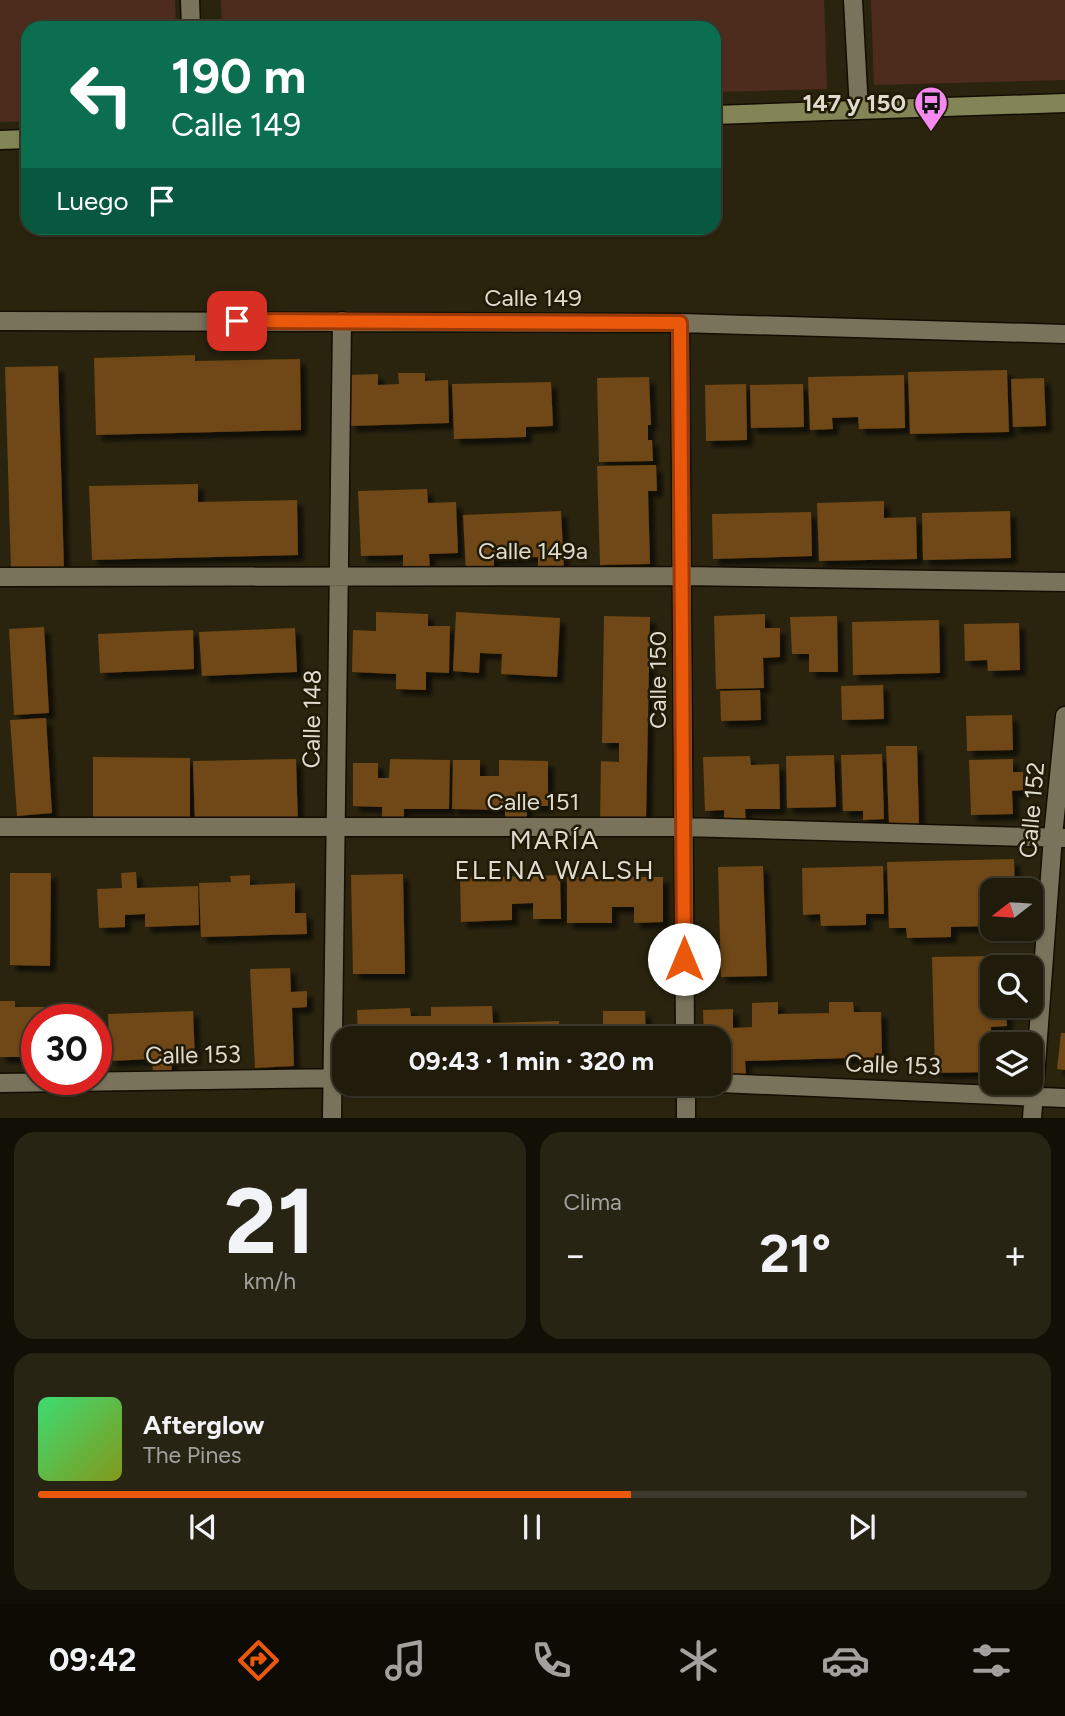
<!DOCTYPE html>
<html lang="es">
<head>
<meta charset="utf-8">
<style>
	:root { --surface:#201b0b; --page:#282414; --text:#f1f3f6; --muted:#a2a19d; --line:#3d392c; --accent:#ea580c }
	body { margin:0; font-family:Figtree,sans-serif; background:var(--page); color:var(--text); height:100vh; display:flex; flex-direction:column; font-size:26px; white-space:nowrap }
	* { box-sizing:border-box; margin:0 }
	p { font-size:23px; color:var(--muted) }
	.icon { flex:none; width:38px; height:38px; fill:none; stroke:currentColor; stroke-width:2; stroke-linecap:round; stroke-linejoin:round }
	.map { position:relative; height:1118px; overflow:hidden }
	.drawer { display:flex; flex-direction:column; gap:14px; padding:14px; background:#120f06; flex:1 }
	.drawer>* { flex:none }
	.guide { position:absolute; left:21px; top:21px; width:700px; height:214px; border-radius:21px; box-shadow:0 2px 5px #0004,0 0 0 2px var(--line); background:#0b6e4f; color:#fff; overflow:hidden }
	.needle { width:46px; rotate:253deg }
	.buttons { position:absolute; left:980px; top:878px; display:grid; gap:14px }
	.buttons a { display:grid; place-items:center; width:63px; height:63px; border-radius:14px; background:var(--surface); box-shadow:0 2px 5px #0004,0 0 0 2px var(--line); font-size:35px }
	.speed { position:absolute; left:21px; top:1004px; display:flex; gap:14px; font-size:35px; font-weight:700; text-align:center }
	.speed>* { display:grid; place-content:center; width:91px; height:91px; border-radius:50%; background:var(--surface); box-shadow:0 2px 5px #0004,0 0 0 2px var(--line); line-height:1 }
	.speed .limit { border:10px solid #d22; background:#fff; color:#111 }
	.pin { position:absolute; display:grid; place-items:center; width:60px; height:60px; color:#fff; margin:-30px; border-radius:14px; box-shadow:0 4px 10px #0006 }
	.me { position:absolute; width:77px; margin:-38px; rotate:0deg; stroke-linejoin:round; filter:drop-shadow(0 0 5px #0008) }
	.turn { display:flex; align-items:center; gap:24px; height:147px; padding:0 35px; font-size:32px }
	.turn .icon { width:91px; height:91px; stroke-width:2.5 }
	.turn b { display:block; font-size:49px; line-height:60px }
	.then { display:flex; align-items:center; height:66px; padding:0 35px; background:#0003; gap:14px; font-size:26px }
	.big { font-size:52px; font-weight:700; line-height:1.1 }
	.drawer .card { flex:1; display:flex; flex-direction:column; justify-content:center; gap:10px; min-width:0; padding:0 24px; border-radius:21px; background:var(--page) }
	.drawer .dial { align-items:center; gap:0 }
	.dial b { font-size:91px; line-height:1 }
	.song { display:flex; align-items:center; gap:21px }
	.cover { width:84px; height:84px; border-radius:10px; background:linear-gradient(135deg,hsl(140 70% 55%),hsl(70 70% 35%)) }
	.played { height:7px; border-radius:4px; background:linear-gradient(90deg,var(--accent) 60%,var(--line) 60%) }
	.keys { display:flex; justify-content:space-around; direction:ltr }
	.heat { display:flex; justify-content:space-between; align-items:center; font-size:38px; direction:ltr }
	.drawer .tiles { flex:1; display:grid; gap:14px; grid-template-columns:1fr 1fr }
	.card:last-child { grid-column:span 2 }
	.trip { position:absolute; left:332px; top:1026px; width:399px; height:70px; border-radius:21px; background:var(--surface); box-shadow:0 2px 5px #0004,0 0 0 2px var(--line); font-weight:700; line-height:70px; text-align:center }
	.menu { display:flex; height:112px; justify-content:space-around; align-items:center; background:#0d0b04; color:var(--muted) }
	.menu .icon { width:49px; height:49px }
	.menu .active { color:var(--accent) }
	.menu b { font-size:32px; color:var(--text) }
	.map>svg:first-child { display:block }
</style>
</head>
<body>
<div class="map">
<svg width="1065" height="1118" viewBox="0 0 1065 1118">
	<defs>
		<filter id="shadow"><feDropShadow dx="6" dy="6" stdDeviation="2" flood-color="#0009"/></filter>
	</defs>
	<rect width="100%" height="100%" fill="#2a240f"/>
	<path fill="#4e2c1d" d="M0,0H175L176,28H28V121L0,122Z
		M221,0H824L827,89L714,92V28H222Z
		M871,0H1065V80L874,85Z"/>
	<path fill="#704712" filter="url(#shadow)" d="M195,355V361L300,359L301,430L96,435L94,358Z
		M58,366L64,569L11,571L5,367Z
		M1007,370L1009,432L910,434L908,372Z
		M398,373H425V381L448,380L449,423L350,426L349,375L378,374V385L399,384Z
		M904,375L905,428L859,429L858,417L832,418L833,429L810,430L808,377Z
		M649,377L651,425H648V440H652L653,461L599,462L597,378Z
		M1044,378L1046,426L1013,427L1011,379Z
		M551,382L553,426L526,427V437L454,439L452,384Z
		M746,384L747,440L706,441L705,385Z
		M803,384L804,427L751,428L750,385Z
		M656,465L657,491H648L650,564L600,565L597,466Z
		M198,484V502L297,500L298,555L92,560L89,486Z
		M427,489L428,503L456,502L458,553L429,554L430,570L403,571V555L361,556L358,491Z
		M884,501V518L916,517L917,559L819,561L817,503Z
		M561,511L564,569L538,570V557L494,559V571L466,572L463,515Z
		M1010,511L1011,558L923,560L922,513Z
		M811,512L812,556L713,559L712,514Z
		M376,612L428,614V626H450L449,673L426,672V690L396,689V674L352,672L353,630L376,631Z
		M456,612L560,618L557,677L501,674L502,654L480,653L479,673L453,671Z
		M765,614V628H780V657L763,658L764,688L716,689L714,616Z
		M604,616L650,617L646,821L600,820L601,761L619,762V743H602Z
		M837,616L838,672H809V654H792L790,617Z
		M939,620L940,673L853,675L852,622Z
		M1019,623L1020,670L988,671L987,660L965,661L964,624Z
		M44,627L49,713L14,715L9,629Z
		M295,628L297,672L202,676L199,632Z
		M193,630L194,669L100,673L98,634Z
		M883,685L884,719L842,720L841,686Z
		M760,690L761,720L721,721L720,691Z
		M1012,715L1013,750L967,751L966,716Z
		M46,718L52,813L17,816L10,720Z
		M886,746H917L919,824H889Z
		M882,754L884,819L863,820V811H843L841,755Z
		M834,755L836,807L787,808L786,756Z
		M750,756L751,765L779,764L780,809H745L746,822L724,823V810L705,811L703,757Z
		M93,757L190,758V821H93Z
		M296,759L298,824L195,826L193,761Z
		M390,759L450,760L449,809H404V822H382V807L353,806V763H378V778H389Z
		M1013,759V772H1023V790L1012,791L1013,814L971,815L969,760Z
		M453,760H480V776H499V760L548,761V806H527V817H505V810L452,809Z
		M1014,859L1015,891H992V926L951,927V937L907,938L906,928H889L887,862Z
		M763,866L767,976L721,977L718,867Z
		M883,866L884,914H866V925L821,926L820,914L803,915L802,868Z
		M136,872L137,888L198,886L199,925L145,927V914L125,915V927L99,928L97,889L122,888L121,873Z
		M10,873H51L50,966L10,965Z
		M403,874L405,974H353L351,875Z
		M250,875V885L295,883V913H306L307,934L201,937L199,883L231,882L230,876Z
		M560,875L561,919H533V903L512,904V920L461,922L460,878Z
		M567,877H663V922L634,923V907H612V923H567Z
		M991,956L992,1006H1006L1007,1026L991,1027L992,1072L935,1073L932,957Z
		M290,968L291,992L307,991V1007L292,1008L294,1066L255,1068L250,969Z
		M0,1001H15V1007H69V1020H37V1057H0Z
		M778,1002V1014L829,1013V1002H853L854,1012H881L882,1057L745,1061L746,1074L720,1075L719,1038H704L703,1010L733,1009V1028L752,1027V1003Z
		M492,1006L493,1023L559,1021V1038H358L357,1010L410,1008L411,1016H431V1007Z
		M193,1011L195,1059L171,1060L172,1072L153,1073L152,1059L110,1061L108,1014Z
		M603,1011H645L646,1038H603Z
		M96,1019L104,1020V1058H96Z
		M1061,1033H1065V1070L1057,1069Z"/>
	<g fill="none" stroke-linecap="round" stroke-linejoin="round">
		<g stroke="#130d00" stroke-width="21">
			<path id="minor" d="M190,0L191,28
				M853,0L859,110
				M0,321L680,323L1065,334
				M680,323L685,1038
				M0,577L682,576L1065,582
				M0,827H683L1065,838
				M0,1083L345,1078
				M686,1083V1118
				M719,1083L1065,1098
				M332,1118L342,321
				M1032,1118L1053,836L1065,716"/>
		</g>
		<g stroke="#130d00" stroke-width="21">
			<path id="secondary" d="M714,115L1065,103
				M0,140L28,139"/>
		</g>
		<use href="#minor" stroke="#7a735c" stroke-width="18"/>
		<use href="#secondary" stroke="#848556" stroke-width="18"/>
	</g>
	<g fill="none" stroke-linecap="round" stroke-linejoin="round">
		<g stroke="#983908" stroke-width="18">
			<path id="route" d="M237,321L680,323L684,959"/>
		</g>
		<use href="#route" stroke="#ea580c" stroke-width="12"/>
	</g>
	<defs>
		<g id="bus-pin" transform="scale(1.75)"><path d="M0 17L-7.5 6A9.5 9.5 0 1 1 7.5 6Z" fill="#f589ef" stroke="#211a06"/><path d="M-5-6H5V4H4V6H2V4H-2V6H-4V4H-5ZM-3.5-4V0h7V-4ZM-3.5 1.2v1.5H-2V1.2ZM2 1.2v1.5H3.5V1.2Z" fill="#111"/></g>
	</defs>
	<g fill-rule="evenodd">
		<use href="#bus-pin" x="931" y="103"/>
	</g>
	<g text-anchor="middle" stroke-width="5" stroke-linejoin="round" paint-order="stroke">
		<g font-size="24" font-weight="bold" fill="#dfdbcf" stroke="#211a06" text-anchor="end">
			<text x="906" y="111">147 y 150</text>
		</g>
		<g font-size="24" fill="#dfdbcf" stroke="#211a06">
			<text x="533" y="306">Calle 149</text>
			<text x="533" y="559">Calle 149a</text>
			<text transform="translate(658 680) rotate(-90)" y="8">Calle 150</text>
			<text transform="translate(312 719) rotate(-89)" y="8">Calle 148</text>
			<text x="533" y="810">Calle 151</text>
			<text transform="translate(1032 810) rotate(-85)" y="8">Calle 152</text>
			<text transform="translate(193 1055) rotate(-1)" y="8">Calle 153</text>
			<text transform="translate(893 1065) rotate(2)" y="8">Calle 153</text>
		</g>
		<g font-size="26" letter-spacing="2" fill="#dfdbcf" stroke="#211a06">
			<text x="555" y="849">MARÍA<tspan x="555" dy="30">ELENA WALSH</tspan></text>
		</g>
	</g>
</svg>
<div class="buttons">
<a><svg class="needle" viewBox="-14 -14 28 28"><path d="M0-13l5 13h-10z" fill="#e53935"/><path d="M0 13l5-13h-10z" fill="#a2a19d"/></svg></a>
<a><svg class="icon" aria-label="search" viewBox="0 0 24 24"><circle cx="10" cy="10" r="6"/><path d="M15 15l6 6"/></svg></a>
<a><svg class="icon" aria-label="layers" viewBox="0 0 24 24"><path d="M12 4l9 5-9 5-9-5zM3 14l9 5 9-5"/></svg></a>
</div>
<div class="speed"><div class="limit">30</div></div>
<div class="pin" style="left:237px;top:321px;background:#d93025"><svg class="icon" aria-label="arrive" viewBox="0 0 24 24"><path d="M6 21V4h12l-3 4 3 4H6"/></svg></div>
<svg class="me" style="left:684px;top:959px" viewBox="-20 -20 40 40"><circle r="19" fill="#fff"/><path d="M0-13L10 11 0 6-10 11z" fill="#ea580c"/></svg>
<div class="trip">09:43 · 1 min · 320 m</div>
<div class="guide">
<div class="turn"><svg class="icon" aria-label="left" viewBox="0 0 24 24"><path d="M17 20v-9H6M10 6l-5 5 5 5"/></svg><div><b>190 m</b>Calle 149</div></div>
<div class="then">Luego<svg class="icon" aria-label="arrive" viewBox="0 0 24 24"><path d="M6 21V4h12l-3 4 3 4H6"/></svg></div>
</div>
</div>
<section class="drawer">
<div class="tiles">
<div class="card dial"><b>21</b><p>km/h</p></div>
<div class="card"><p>Clima</p>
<div class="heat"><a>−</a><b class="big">21°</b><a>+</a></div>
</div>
<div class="card">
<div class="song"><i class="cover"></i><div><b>Afterglow</b><p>The Pines</p></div></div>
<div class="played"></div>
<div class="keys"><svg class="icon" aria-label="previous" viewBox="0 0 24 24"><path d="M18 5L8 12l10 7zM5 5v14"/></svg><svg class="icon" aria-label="pause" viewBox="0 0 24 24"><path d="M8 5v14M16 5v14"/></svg><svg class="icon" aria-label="next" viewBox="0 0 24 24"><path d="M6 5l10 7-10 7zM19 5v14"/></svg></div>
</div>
</div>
</section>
<nav class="menu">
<b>09:42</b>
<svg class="icon active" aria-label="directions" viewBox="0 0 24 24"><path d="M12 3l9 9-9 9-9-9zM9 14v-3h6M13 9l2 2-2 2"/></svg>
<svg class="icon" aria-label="music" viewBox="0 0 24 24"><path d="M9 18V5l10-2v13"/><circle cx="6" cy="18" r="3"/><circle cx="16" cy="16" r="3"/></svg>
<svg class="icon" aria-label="phone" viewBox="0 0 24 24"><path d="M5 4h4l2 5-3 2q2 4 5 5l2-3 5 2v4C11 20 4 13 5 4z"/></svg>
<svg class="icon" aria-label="climate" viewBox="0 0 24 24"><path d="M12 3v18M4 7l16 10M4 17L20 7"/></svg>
<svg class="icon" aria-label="car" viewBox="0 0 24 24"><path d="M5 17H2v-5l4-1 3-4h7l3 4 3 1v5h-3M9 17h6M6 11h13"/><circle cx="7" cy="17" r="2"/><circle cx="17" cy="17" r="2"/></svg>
<svg class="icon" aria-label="filters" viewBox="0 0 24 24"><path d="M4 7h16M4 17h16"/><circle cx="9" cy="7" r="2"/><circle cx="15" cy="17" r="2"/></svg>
</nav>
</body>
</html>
